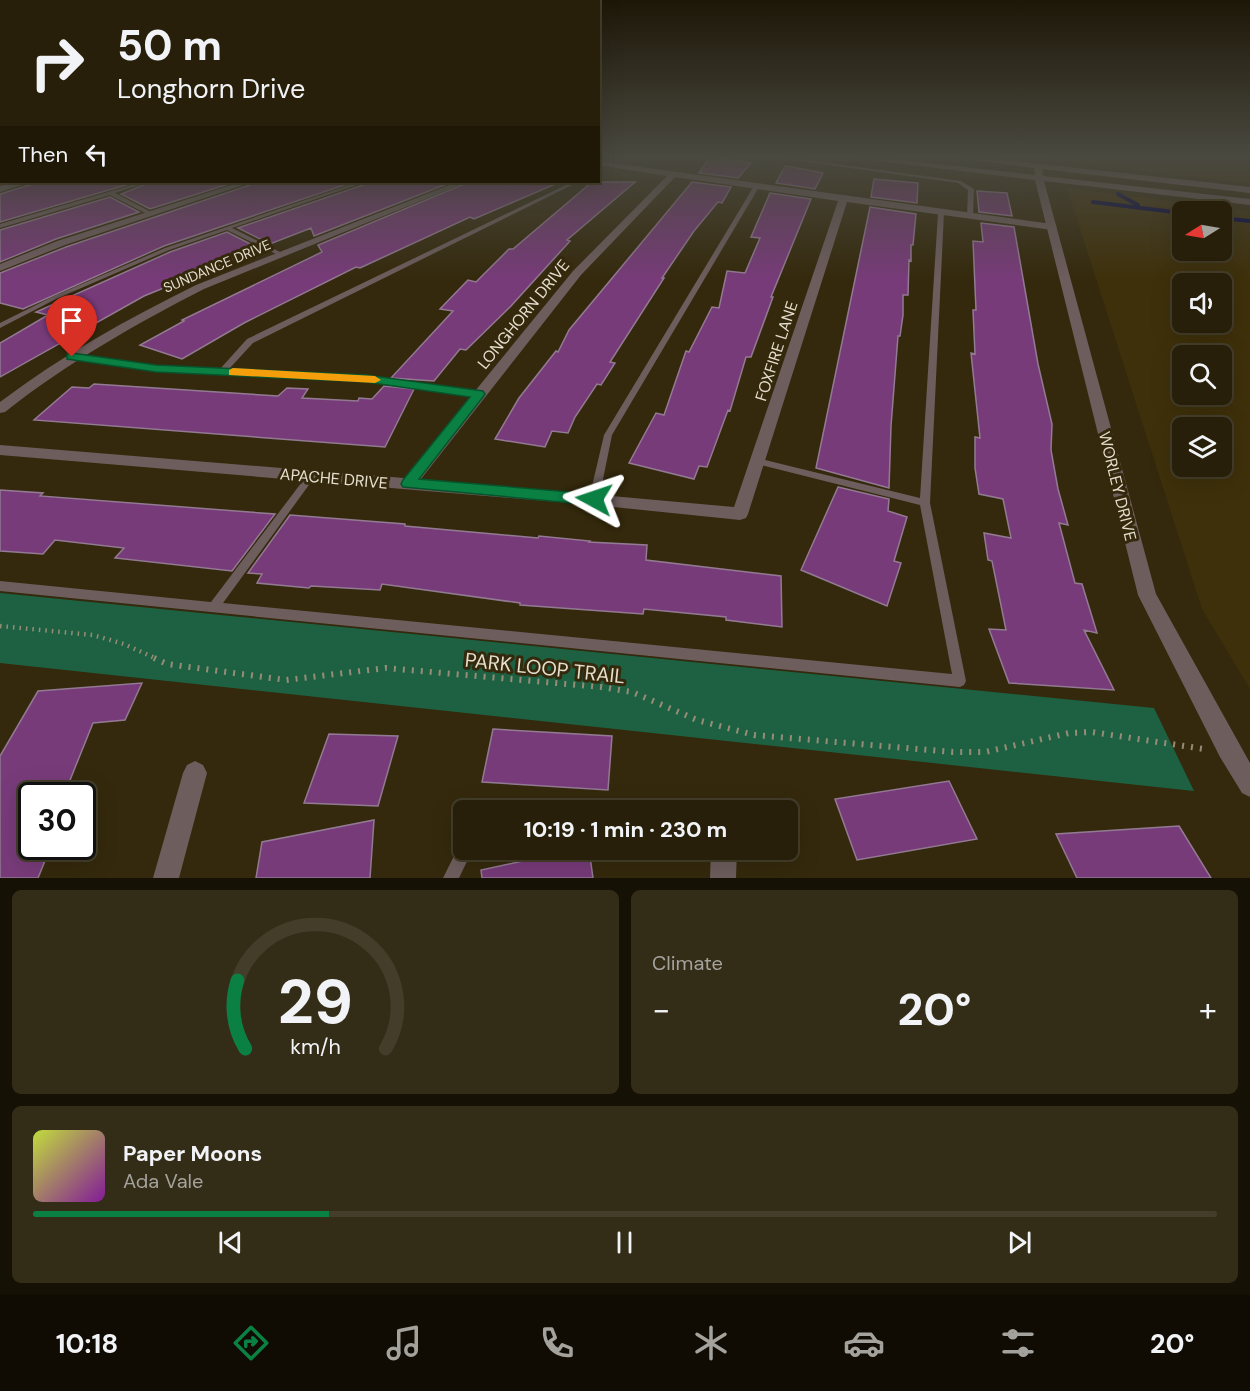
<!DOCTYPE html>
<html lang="en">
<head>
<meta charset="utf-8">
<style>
	:root { --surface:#271f09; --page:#332c17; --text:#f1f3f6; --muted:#a4a29c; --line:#433d2a; --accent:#0b8043 }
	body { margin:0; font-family:"DM Sans",sans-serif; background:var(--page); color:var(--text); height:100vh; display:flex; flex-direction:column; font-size:22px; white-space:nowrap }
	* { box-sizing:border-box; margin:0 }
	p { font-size:20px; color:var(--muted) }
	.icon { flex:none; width:33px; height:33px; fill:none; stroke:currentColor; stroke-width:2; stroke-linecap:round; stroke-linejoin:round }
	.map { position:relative; height:878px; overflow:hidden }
	.side { display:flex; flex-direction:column; gap:12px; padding:12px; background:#151105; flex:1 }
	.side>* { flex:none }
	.top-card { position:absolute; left:0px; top:0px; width:600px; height:183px; box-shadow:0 6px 24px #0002,0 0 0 2px var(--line); background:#271f09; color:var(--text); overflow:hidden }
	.needle { width:39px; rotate:259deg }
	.buttons { position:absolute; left:1172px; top:201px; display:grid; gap:12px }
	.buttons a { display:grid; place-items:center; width:60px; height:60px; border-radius:9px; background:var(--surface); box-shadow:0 6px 24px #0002,0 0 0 2px var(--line); font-size:30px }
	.speed { position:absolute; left:18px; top:782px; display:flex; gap:12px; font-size:30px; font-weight:700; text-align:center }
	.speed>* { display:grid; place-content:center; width:78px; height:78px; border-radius:50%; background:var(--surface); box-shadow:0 6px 24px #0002,0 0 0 2px var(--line); line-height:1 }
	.speed .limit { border:3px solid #111; border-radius:9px; background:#fff; color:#111 }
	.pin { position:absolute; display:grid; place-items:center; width:51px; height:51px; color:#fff; margin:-62px -26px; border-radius:50% 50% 50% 0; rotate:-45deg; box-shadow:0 0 6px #0007 }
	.pin .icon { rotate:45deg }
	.me { position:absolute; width:66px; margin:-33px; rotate:275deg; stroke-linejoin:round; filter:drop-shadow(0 0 4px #0008) }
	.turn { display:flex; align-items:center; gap:21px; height:126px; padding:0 18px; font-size:27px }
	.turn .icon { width:78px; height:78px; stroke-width:2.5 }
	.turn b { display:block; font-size:42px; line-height:51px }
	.then { display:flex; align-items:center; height:57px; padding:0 18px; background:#0003; gap:12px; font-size:22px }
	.big { font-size:45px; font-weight:700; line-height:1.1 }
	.side .widget { flex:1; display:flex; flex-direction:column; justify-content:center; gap:9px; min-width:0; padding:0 21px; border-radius:9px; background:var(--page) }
	.side .dial { align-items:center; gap:0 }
	.dial svg { height:156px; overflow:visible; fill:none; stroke:var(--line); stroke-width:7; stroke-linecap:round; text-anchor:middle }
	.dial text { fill:var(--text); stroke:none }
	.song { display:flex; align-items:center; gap:18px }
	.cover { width:72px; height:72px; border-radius:9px; background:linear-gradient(135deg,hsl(70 70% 55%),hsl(290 70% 35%)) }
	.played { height:6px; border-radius:3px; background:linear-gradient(90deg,var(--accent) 25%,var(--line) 25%) }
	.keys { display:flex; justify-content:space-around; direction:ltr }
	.heat { display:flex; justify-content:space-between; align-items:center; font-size:33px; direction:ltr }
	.side .tiles { flex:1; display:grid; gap:12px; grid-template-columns:1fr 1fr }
	.widget:last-child { grid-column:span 2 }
	.trip { position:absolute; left:453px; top:800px; width:345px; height:60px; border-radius:9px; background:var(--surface); box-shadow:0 6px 24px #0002,0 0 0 2px var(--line); font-weight:700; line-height:60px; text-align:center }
	.tabs { display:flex; height:96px; justify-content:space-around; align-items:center; background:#100c04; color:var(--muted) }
	.tabs .icon { width:42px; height:42px }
	.tabs .current { color:var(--accent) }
	.tabs b { font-size:27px; color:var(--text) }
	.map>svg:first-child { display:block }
</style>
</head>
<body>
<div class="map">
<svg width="1250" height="878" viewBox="0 0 1250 878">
	<rect width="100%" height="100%" fill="#34290c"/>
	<path fill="#3e300a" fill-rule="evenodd" d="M1024,157H1250V184L1044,159Z
		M1067,188L1250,211V689L1202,609ZM1182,212H1221V250H1182ZM1182,284H1221V322H1182ZM1182,356H1221V394H1182ZM1182,428H1221V466H1182Z"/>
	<path fill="#1d6142" d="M0,593L1154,708L1194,791L0,663Z"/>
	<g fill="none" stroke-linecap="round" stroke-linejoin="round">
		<path stroke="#000243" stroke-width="4" d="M1118,194L1138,205
			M1093,202L1182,213
			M1221,218L1250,221"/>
	</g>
	<path fill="#773b79" stroke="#937a93" stroke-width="1.5" d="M710,157H714L751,163L738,178L699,173Z
		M785,166L803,169L823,173L815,189L776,183Z
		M874,179L918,183L917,203L871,197Z
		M34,182H136L0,222V194L33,184Z
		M151,182H235L150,209L121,194Z
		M254,182H353L164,246L23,309L0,303V273L66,247L253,184Z
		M367,182H452L314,236L311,228L270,244L238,228L366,184Z
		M469,182H560L474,219L470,217L360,268L356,267L244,323L182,359L140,345L184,321L182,320L322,252L318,245Z
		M592,182H635L567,240L570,241L511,306L466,350L460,349L434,381L391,378L453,311L440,309L468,280L476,282L509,249H513Z
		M692,182L731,187L722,203L718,202L694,231L662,278H664L610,362L615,363L601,385L597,384L575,417L568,433L552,431L545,447L495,439L519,398L556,351L558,352L569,330Z
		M977,191L1007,193L1012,216L979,212Z
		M770,193L811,199L771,297H773L751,357H746L730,411L728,410L707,467L699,466L694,479L629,463L656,413L664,415L686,351L689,352L712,307L719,308L727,271L745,273L760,238L751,237Z
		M110,197L139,212L56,239L0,262V230Z
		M870,207L916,214L913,245H911V261L909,260L908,295H903V315L900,336H898L891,426L889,488L816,468Z
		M981,223L1014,227L1038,364L1052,424L1051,450L1058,489L1068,525L1059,523L1075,583L1082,584L1097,633L1084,630L1114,690L1009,683L989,629L1006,630L992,561L988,560L984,533L1011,538L1003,499L979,494L975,468V437L980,438L971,353L975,354L973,310H976L973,241L983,242Z
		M227,232L260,249L144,296L0,377V343L48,315L36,312L170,252Z
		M94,384L278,396L287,388L308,389L302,398L358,401L359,398L372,399L384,386L414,389L385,447L34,420L72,387L89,388Z
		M838,487L889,499L888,511L907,517L894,561L901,563L887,606L801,570Z
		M0,490L43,493L40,496L275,514L232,571L115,558L124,548L55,540L43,554L0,551Z
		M290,515L405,524V526L538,538L539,536L590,541L589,542L647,545L646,560L781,576L782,627L726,620V617L644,609L643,614L520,605V603L382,584L380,590L311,586L309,588L257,583L262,574L248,573Z
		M142,683L125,720L93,723L64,795H32V846H51L38,878H0V756L38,691Z
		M493,729L612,736L608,790L482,782Z
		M329,734L398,736L378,806L304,803Z
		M949,781L977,839L857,860L835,799Z
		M374,820L370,878H256L262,842Z
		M1179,826L1211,878H1077L1056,834Z
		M578,849H589L593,878H482L481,870Z"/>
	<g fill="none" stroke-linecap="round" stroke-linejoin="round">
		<path stroke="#968d77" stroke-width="4.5" stroke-dasharray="1.5 5" stroke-linecap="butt" d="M0,626L93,635L124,644L157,659"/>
		<path stroke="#968d77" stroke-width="6" stroke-dasharray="2 7" stroke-linecap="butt" d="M154,658L167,664L286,680L386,668L601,687L632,692L697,720L754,735L953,752H985L1069,733L1092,732L1204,749"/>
		<path fill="#6d5d5d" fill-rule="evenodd" d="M771,157H785L961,181L974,189L973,216L970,218L967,216L968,190L958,183Z
			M0,163H2V166H0Z
			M142,182H149L115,193L151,212V214H147L110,195L0,228V224Z
			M358,182H365L232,228L284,254V256H280L227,230L169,250L56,299L0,328V323L52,297L165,248Z
			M572,182H578L253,343L229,369L366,377L479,391L483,394L482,396L366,381L156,370L72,359L68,357L72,355L156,366L220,369L247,339Z
			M754,186L759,187L612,435L599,499L598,502H590L589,499L604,435Z
			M941,211L944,213L930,503L966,681L964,685L960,687L0,591V581L211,602L308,474H314L316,476L314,478L223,603L952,674L920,505L757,464L752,461L757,458L920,498L938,213Z
			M543,799L580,803L585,805L587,810H518L520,805Z
			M464,842V849H473L459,878H443L460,844Z"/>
		<path fill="#6d5d5d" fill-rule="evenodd" d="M598,161L1052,224L1057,227L1052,230L847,202L748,514L746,518L740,520L594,505L0,455V445L404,478L573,271L667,176L598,165ZM675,177L838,201L734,507L421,479L581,275Z
			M20,182H32L0,192V186Z
			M241,182H252L65,245L0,271V264L57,241Z
			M457,182H467L204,289C134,325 67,363 5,412L0,413V402C61,356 127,319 196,285Z
			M195,761L203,765L207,773L179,878H153L183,773L187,765Z
			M711,849H737L736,878H710Z"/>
		<path fill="#6d5d5d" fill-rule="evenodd" d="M846,157H873L1035,175L1034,168L950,157H977L1250,187V193L1042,169L1043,176L1250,199V205L1044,181L1156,594L1250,763V797L1242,793L1220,757L1138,595L1035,180Z"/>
	</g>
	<linearGradient id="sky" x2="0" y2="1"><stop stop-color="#1d1707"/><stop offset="0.56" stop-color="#4a4940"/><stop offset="1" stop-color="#4a4940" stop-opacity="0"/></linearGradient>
	<rect width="1250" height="280" fill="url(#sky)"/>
	<path fill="#0b8043" stroke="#07532c" stroke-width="1.5" d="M72,353L156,365L366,375L483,391L485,394L483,397L419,479L594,494L599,495L602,499L599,503L594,505L403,487L401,484L403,480L470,397L366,382L156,372L67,359V354Z"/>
	<path fill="#f59e0b" d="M233,368L375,376L381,380L375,383L229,375V370Z"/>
	<g text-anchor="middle" stroke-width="6" stroke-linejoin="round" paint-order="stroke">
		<g font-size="14" fill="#e6dfcf" stroke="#34290c">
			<text transform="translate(217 266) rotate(-23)" y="5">SUNDANCE DRIVE</text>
		</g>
		<g font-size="16" fill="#e6dfcf" stroke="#34290c">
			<text transform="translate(523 314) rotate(-51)" y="6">LONGHORN DRIVE</text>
			<text transform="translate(776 351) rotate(-72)" y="6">FOXFIRE LANE</text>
			<text transform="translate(334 478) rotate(5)" y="6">APACHE DRIVE</text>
			<text transform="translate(1118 486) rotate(76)" y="6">WORLEY DRIVE</text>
		</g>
		<g font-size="20" fill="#e6dfcf" stroke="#34290c">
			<text transform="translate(545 668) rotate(6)" y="7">PARK LOOP TRAIL</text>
		</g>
	</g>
</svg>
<div class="buttons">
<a><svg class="needle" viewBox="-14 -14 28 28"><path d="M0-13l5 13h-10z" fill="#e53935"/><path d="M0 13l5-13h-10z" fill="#a4a29c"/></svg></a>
<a><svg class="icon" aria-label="sound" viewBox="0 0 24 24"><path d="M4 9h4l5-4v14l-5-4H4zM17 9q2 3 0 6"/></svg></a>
<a><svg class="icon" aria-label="search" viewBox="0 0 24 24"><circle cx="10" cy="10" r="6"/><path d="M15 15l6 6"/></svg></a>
<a><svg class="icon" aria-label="layers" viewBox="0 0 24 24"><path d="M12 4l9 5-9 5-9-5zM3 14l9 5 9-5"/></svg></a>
</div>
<div class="speed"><div class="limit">30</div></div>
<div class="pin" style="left:72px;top:357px;background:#d93025"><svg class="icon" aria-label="arrive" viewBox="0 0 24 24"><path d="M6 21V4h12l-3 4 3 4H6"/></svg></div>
<svg class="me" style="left:594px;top:499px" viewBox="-20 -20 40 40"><path d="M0-17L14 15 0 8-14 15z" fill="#0b8043" stroke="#fff" stroke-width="4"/></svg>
<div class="trip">10:19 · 1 min · 230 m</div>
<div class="top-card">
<div class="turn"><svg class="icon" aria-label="right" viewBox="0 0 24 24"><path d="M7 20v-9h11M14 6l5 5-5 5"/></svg><div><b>50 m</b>Longhorn Drive</div></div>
<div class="then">Then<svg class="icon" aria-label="left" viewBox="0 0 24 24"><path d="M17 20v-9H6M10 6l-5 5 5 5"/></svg></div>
</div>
</div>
<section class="side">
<div class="tiles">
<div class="widget dial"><svg viewBox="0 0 100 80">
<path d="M14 69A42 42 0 1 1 86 69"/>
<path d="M14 69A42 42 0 0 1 10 34" stroke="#0b8043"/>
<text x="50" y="56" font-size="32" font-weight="700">29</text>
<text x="50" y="72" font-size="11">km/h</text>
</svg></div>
<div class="widget"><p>Climate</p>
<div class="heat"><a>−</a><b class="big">20°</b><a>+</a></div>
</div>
<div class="widget">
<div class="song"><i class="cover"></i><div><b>Paper Moons</b><p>Ada Vale</p></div></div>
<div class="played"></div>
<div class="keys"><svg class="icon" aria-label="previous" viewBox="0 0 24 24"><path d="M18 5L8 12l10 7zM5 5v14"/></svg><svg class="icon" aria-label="pause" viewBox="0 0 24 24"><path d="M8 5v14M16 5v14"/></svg><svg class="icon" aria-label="next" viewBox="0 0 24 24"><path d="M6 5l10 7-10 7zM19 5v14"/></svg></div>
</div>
</div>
</section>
<nav class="tabs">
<b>10:18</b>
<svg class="icon current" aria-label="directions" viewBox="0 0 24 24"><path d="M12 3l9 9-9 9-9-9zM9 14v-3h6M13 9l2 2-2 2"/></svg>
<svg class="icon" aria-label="music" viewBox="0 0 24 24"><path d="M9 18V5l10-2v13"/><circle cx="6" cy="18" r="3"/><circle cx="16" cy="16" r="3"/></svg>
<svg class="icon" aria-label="phone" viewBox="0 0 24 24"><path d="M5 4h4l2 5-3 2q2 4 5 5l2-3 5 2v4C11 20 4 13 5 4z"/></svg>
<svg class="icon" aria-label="climate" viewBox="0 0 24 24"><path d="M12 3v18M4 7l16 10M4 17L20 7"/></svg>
<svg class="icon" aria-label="car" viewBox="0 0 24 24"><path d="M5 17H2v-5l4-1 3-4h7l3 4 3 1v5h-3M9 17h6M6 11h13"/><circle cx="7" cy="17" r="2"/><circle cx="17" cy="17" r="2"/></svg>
<svg class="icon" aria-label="filters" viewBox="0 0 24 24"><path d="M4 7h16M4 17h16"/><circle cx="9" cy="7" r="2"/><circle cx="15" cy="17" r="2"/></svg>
<b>20°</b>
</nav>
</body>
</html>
